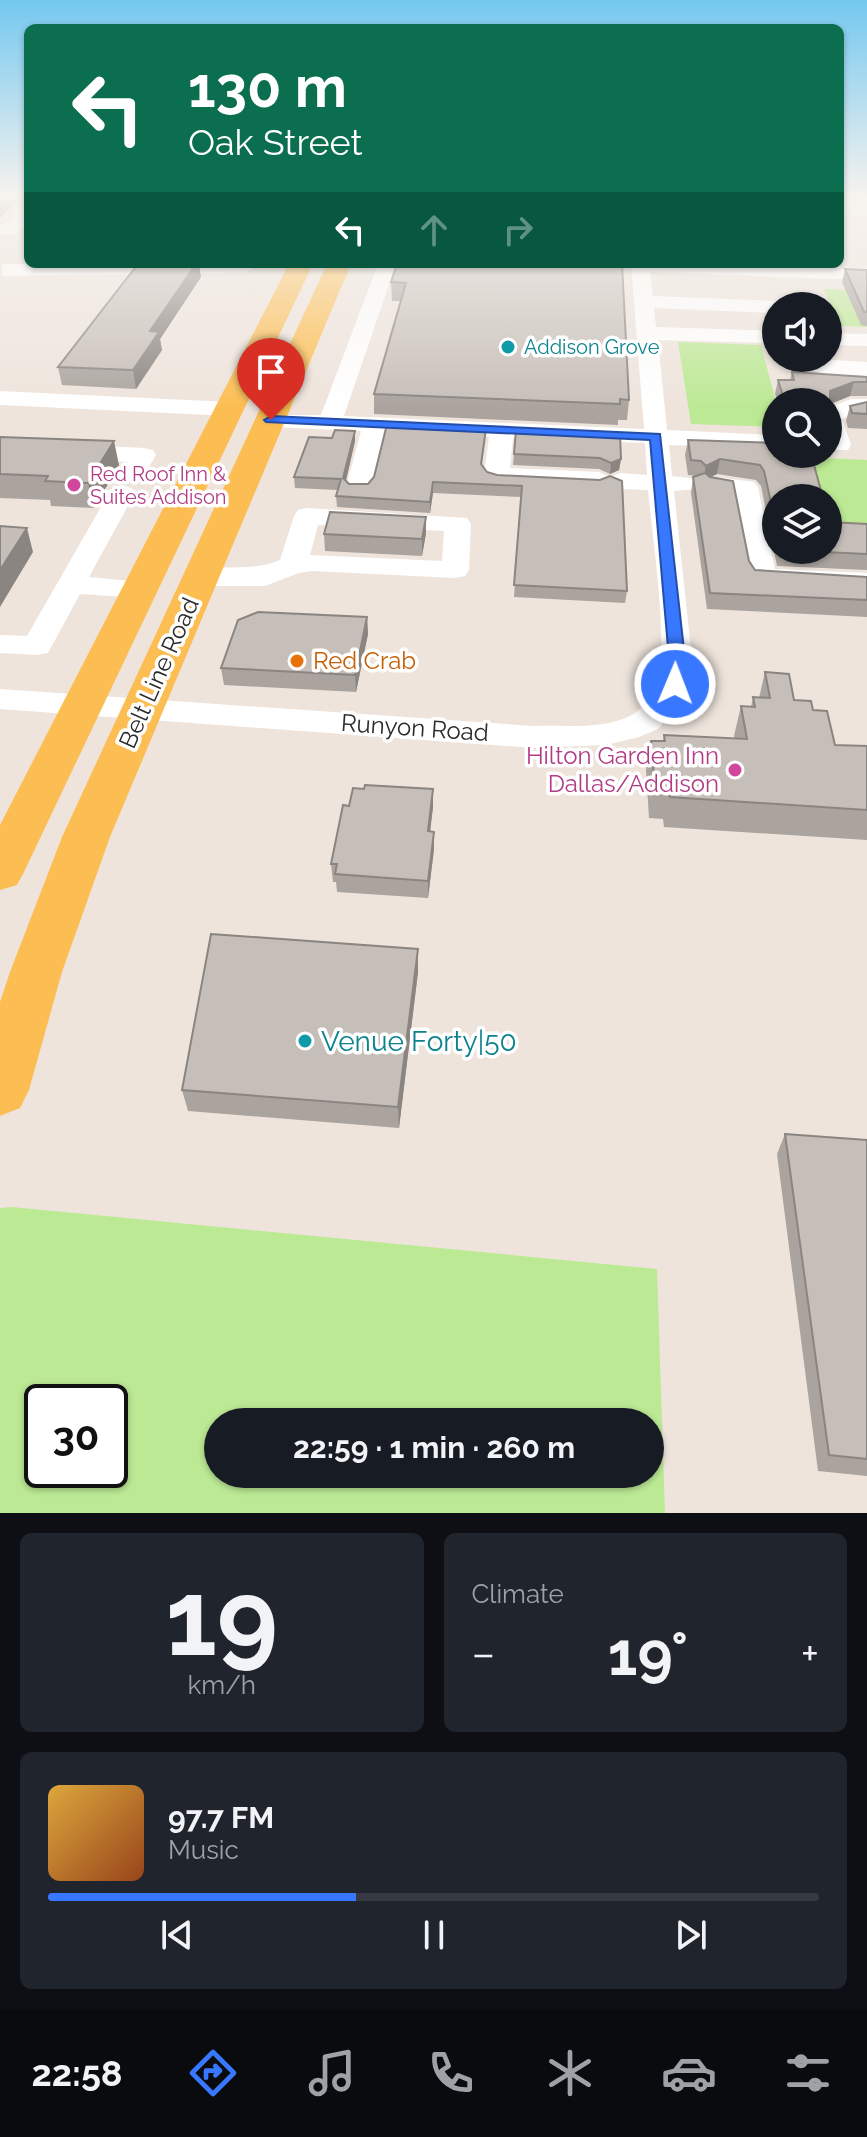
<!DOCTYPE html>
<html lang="en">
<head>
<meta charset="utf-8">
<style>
	:root { --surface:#171b24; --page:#20242c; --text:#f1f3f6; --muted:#9ea1a6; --line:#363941; --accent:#3877ff }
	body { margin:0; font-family:Raleway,sans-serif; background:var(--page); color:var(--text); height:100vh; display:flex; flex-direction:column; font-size:30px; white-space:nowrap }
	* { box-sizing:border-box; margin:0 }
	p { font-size:26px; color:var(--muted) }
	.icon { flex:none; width:44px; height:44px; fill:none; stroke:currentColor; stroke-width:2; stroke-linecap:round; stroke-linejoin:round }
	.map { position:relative; height:1513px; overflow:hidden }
	.sheet { display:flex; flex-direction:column; gap:20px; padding:20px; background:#0d0f14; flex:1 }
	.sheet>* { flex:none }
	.banner { position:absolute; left:24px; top:24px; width:820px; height:244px; border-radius:12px; box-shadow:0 2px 6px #0004; background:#0b6e4f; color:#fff; overflow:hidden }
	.fabs { position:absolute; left:762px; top:292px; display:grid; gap:16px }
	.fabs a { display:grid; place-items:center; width:80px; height:80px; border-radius:50%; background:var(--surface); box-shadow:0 2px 6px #0004; font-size:40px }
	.speed { position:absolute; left:24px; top:1384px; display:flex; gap:16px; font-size:40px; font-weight:700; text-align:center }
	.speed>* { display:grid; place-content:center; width:104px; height:104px; border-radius:50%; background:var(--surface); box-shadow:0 2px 6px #0004; line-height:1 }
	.speed .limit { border:4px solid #111; border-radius:12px; background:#fff; color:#111 }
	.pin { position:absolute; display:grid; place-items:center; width:68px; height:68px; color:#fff; margin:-82px -34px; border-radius:50% 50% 50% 0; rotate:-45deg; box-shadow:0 0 8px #0007 }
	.pin .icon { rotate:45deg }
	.me { position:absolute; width:88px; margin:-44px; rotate:1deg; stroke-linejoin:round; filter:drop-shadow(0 0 6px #0008) }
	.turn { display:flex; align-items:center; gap:28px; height:168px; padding:0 32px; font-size:36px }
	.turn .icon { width:104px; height:104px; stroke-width:2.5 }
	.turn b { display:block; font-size:56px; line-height:68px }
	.lanes { display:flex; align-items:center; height:76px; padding:0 32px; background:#0003; justify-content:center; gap:40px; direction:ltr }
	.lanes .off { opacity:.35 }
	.big { font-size:60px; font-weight:700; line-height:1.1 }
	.sheet .widget { flex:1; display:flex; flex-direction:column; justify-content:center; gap:12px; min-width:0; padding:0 28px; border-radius:12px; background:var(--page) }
	.sheet .dial { align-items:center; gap:0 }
	.dial b { font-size:104px; line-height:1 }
	.song { display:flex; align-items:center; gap:24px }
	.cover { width:96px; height:96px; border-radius:12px; background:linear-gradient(135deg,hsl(40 70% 55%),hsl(20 70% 35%)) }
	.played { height:8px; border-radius:4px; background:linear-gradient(90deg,var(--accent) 40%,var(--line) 40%) }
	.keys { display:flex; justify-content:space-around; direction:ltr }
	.heat { display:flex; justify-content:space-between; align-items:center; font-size:44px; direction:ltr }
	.sheet .tiles { flex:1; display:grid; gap:20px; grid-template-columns:1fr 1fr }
	.widget:last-child { grid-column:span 2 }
	.trip { position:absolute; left:204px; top:1408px; width:460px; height:80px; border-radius:40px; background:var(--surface); box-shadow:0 2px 6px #0004; font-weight:700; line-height:80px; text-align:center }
	.tabs { display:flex; height:128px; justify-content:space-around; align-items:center; background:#090b0e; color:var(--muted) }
	.tabs .icon { width:56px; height:56px }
	.tabs .on { color:var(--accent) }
	.tabs b { font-size:36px; color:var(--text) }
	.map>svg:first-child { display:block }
</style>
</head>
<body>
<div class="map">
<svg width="867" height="1513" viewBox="0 0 867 1513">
	<rect width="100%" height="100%" fill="#eee4dc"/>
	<path fill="#bce994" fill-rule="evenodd" d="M824,289L867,291V327L839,326Z
		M678,342L761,345L776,402V427L691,424Z
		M805,457L867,460V540L828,530V498H818Z
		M12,1207L657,1269L665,1513H0V1208ZM110,1402V1470H42V1402ZM650,1422V1474H218V1422Z"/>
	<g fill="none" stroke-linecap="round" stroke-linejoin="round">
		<path fill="#fff" fill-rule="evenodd" d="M867,205V215L853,214L851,210L853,206Z
			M28,207V222L16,234H0V224H6L22,208Z
			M2,264H252L254,267L245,273L2,276Z
			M378,264H396L344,416L644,429L631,264L867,268V280L650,272L653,296L776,301L785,306H776V313L654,308L656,327L776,331V343L658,340L667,430L776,435V449L669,445L672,476L698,479L702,484L698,489L674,491L692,659L687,687L677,707L658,729L639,737L606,745L534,748L0,709V689L534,726C565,725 604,730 632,715C642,709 651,698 656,687C670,649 652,535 648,490L620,489L609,484L599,488L497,483L488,480L484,475L489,437L385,432L372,487L368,492H350L346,487L361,431L271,427L263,425L259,420L263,415H321ZM513,438L645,443L647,475L620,473L610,477L599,472L510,468Z
			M828,333L867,334V346L828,345Z
			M800,358L867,362V376C846,375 812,380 800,358Z
			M0,391L230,402L238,404L242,409L238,414L230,416L0,405Z
			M851,399H867V413H855L842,419L851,445L848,450H830L828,408Z
			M0,441L144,448L153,450L156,455L140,482H122L118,477L128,462L0,455Z
			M717,477L754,482L758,487L775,569L867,573V591L752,583L748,577L733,494L708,490L704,485L708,480Z
			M122,485L131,488L135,493L89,577L152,583L156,589L152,595L142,598L80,594L48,653L37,655L0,653V635L27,636L109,493L113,488Z
			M307,508L467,518L471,524L469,570L465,576L455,578L312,571L299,573L265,586H201L191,583L187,577L191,571C222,563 249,573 280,560L294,516L298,510ZM318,525L444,531L442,561L310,555Z"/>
		<path fill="#fcbe52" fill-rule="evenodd" d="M289,264H313L24,872L17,885L0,890V825Z
			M327,264H351L110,837L62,972L29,1090L20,1108L0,1116V1002L10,972L62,837Z"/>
	</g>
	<path fill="#aaa39e" d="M397,264L629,400L627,420H618V425L374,414V394L401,301H392L391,282Z
		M845,269L867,270V326L861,325L842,282Z
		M201,277L160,339L162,350L136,389L62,385L58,367Z
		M792,372L867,377V396H850L830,404L828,419V402H778L775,394L778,380H790Z
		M867,402V429L848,428L846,421L850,406Z
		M486,429L482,465L487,472L497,475L600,480L627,591L625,603L514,597L521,497L433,493L430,513L337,507L336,496L338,490L295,488L294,477L355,441L346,480L349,484H368Z
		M516,430L621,459L619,470L610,474L599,469L513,465Z
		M0,437L119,465L94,508L51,506L50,500L0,498Z
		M688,440L776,443V550H828L830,522L867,524V570L777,566L761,486L756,480L717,474L710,477L749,561L755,570L867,577V617L707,609L691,493L693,477L697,476L688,475L685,455Z
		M426,533L422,556L325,551L324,534Z
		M367,617L368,634L356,692L224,685L221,668Z
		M765,672L794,700L813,710L835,745L867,746V840L664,827L663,819L649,818L646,770L651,741H663L664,735L735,739L734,736L741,706L751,707L753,697L759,698Z
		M433,807L430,831L434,849L428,898L337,892L336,882H333L331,864Z
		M418,972L399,1128L188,1111L182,1090Z
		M785,1134L867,1140V1476L818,1471L777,1154Z"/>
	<path fill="#8b8581" d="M2,197H23L0,218V198Z
		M196,264H199L201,277L160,339L162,350L136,389L133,370L150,331Z
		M854,382L850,396L828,405L830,391Z
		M355,431V441L344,489L343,478Z
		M114,441L119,465L94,508L88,483Z
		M621,459L619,470L610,474L611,463Z
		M720,459L717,474L703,481L706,466Z
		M433,482V493L430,513V502Z
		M426,517V533L422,556V539Z
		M27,528L33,552L0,607V570Z
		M367,617L368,634L356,692L355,675Z
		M433,789V807L428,849V831Z
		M434,832V849L428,898V881Z
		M418,949V972L399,1128L398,1107Z"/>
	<path fill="#c6beb8" stroke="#8b8581" stroke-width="2" d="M138,264H196L150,331L159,332L133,370L58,367Z
		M397,264H622L629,400L620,399V404L374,394L406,283L391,282Z
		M845,269L867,270V312H864Z
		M792,372L867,377V382H854L830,391V412H828V402H785L778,380H794Z
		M867,402V414L852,413L850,406Z
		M387,424L486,429L481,464L487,472L497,475L600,480L610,476L622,481L627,591L514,585L522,486L433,482L430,502L336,496L341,479L294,477L309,437L332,438L335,430L355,431L343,478L349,484H368L374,477Z
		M516,430L620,434L621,459L611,463L600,458L514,454Z
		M0,437L114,441L88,483L45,481L48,476L0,474Z
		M688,440L776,443V454H811L823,498H776V525L764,471L760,465L720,459L706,466L701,461L691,460Z
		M705,473L710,477L733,481L749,561L755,570L867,577V600L710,593L693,477Z
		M330,512L426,517L422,539L324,534Z
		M828,515L830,522L867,524V554L781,550H828Z
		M0,526L27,528L0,570Z
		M258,612L367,617L355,675L221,668L238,620Z
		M765,672L789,674L794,700L811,701L813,710L827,711L835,745L867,746V810L670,797L669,789L655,788L651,741H665L664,735L747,739L741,706L755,707L753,697L770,698Z
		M365,785L433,789L428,831L434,832L428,881L335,874L337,864H331L343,805L349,806L353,788L364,789Z
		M211,934L418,949L398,1107L182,1090Z
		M785,1134L867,1140V1459L829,1455Z"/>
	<linearGradient id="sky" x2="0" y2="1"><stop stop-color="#74c8ef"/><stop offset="0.48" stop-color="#f7f3ef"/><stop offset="1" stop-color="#f7f3ef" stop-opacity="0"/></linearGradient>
	<rect width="867" height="409" fill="url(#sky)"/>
	<path fill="#3877ff" stroke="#244da6" stroke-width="2" d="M271,416L660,434L685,659L681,688L675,689L666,684L669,659L650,440L266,422L264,420Z"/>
	<g fill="#0f9aa8" stroke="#fff" stroke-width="3">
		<circle cx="508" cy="347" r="8"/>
		<circle cx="305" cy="1041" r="8"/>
	</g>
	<g fill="#d1479c" stroke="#fff" stroke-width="3">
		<circle cx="74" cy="485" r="8"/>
		<circle cx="735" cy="770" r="8"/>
	</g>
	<circle fill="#e8710a" stroke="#fff" stroke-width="3" cx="297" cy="661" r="8"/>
	<g text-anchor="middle" stroke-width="7" stroke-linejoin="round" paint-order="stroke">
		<g font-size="20" fill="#0d838f" stroke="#fff" text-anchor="start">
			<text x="524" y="354">Addison Grove</text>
		</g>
		<g font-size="20" fill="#b23c85" stroke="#fff" text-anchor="start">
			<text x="90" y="481">Red Roof Inn &amp;<tspan x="90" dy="23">Suites Addison</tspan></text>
		</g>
		<g font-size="24" fill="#c56008" stroke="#fff" text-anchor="start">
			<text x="313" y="669">Red Crab</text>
		</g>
		<g font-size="24" fill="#2b2b2b" stroke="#fff">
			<text transform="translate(159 673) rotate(-66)" y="8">Belt Line Road</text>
			<text transform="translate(415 728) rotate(4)" y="8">Runyon Road</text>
		</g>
		<g font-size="24" fill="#b23c85" stroke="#fff" text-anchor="end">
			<text x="719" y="764">Hilton Garden Inn<tspan x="719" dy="28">Dallas/Addison</tspan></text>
		</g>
		<g font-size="28" fill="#0d838f" stroke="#fff" text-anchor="start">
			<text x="321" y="1051">Venue Forty|50</text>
		</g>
	</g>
</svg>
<div class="fabs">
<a><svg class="icon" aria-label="sound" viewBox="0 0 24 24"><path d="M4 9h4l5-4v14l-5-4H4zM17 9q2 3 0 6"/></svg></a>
<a><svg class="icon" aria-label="search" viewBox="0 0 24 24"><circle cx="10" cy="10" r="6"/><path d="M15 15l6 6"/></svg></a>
<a><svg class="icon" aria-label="layers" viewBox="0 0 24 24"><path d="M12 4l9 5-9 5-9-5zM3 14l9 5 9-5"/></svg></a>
</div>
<div class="speed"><div class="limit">30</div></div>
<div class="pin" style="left:271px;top:420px;background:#d93025"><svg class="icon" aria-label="arrive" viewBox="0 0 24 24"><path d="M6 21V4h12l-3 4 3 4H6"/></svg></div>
<svg class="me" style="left:675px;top:684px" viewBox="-20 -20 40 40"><circle r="17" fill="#3877ff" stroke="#fff" stroke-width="3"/><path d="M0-11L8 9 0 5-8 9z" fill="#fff"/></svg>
<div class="trip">22:59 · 1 min · 260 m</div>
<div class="banner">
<div class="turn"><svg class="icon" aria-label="left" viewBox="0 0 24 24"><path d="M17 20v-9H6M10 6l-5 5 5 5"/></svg><div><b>130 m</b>Oak Street</div></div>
<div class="lanes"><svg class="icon" aria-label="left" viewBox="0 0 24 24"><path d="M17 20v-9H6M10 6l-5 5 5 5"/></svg><svg class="icon off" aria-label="ahead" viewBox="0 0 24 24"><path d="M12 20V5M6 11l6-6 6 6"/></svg><svg class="icon off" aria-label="right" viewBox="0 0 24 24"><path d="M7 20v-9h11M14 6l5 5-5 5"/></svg></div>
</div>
</div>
<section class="sheet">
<div class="tiles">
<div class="widget dial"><b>19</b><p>km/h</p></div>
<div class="widget"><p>Climate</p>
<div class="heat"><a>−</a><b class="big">19°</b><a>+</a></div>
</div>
<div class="widget">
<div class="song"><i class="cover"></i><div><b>97.7 FM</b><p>Music</p></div></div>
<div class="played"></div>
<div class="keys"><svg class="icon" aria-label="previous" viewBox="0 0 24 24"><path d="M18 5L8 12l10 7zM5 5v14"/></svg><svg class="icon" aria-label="pause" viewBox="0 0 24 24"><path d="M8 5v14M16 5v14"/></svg><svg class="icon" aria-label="next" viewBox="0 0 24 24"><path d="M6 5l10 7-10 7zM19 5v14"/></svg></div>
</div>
</div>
</section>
<nav class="tabs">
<b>22:58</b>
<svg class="icon on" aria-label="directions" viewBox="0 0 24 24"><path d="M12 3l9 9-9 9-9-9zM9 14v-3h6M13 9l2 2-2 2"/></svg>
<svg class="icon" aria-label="music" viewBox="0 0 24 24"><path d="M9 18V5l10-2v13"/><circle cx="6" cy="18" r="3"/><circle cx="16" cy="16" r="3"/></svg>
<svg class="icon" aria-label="phone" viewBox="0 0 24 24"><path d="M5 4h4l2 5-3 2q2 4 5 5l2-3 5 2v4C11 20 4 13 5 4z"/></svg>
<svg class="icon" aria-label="climate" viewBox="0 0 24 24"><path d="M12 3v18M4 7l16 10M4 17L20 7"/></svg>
<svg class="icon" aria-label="car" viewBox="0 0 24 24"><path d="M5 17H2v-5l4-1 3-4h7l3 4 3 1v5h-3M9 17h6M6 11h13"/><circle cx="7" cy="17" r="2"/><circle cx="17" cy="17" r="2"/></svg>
<svg class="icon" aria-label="filters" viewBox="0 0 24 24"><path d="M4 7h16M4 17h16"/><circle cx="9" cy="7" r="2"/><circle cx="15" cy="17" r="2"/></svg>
</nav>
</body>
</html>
